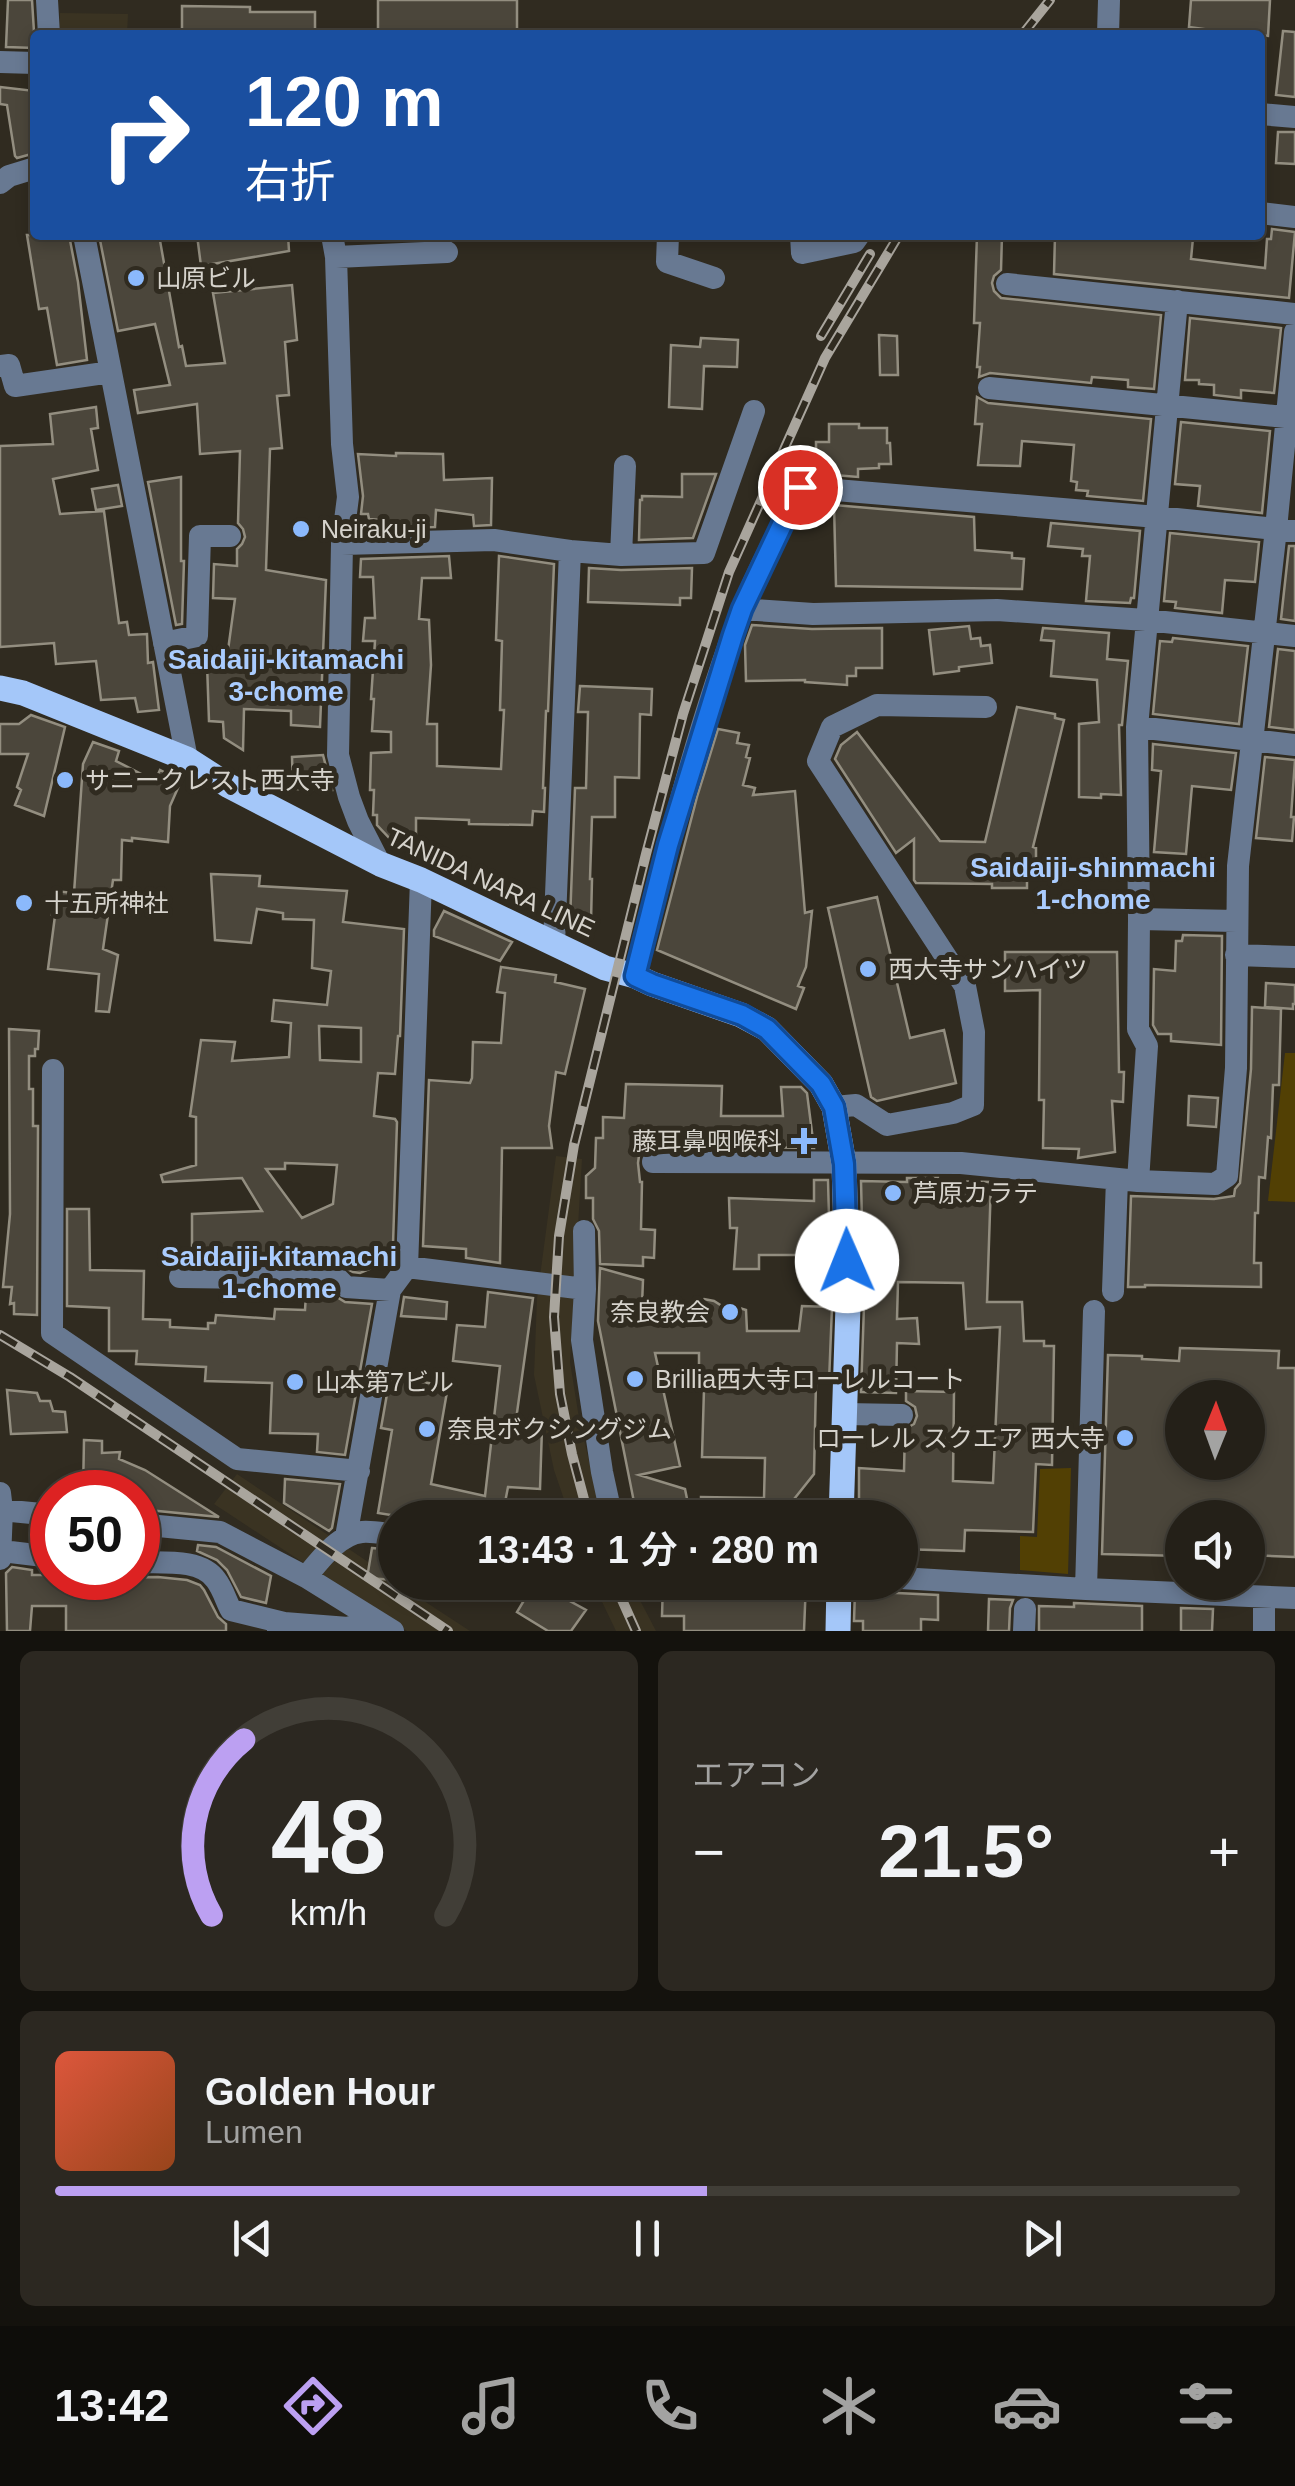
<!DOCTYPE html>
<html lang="ja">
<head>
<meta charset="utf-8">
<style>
	:root { --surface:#242018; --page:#2c2821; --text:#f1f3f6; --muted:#a3a3a2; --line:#413e37; --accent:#bca0f2 }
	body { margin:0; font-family:Arial,"Noto Sans JP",sans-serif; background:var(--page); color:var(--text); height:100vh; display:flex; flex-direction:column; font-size:38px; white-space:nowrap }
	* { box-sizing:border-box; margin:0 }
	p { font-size:32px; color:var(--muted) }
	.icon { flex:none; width:55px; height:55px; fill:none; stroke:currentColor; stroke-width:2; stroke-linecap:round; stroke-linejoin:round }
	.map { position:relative; height:1631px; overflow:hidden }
	.details { display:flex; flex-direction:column; gap:20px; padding:20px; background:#14120d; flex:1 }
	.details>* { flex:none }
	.hud { position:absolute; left:30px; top:30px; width:1235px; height:210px; border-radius:10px; box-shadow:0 5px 15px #0003,0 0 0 2px var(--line); background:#1a4fa0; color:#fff; overflow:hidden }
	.needle { width:65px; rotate:1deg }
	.buttons { position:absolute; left:1165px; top:1380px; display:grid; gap:20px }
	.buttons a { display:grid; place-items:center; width:100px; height:100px; border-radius:50%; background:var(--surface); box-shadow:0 5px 15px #0003,0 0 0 2px var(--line); font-size:50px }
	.speed { position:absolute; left:30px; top:1470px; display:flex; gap:20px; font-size:50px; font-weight:700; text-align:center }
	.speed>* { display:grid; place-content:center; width:130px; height:130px; border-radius:50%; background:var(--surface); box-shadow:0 5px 15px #0003,0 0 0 2px var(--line); line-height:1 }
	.speed .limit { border:15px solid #d22; background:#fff; color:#111 }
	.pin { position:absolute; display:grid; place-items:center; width:85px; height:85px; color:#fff; margin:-42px; border:5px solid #fff; border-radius:50%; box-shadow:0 2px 10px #0007 }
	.me { position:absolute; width:110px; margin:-55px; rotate:359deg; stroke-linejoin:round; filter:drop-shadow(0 0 8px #0008) }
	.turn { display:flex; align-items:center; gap:35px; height:210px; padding:0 50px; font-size:45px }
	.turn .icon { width:130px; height:130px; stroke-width:2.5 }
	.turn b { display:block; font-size:70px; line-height:85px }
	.big { font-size:75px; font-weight:600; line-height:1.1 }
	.details .card { flex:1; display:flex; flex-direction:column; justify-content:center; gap:15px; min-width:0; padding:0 35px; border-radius:15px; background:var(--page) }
	.details .dial { align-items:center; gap:0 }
	.dial svg { height:260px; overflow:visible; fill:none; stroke:var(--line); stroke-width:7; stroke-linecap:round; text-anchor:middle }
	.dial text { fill:var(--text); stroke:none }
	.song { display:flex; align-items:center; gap:30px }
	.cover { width:120px; height:120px; border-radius:15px; background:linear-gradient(135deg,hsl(10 70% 55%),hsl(20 70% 35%)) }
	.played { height:10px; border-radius:5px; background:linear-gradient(90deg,var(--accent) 55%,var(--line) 55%) }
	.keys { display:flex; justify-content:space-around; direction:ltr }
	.heat { display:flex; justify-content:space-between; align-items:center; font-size:55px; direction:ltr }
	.details .tiles { flex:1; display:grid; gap:20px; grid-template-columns:1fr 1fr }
	.card:last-child { grid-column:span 2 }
	.trip { position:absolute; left:378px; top:1500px; width:540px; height:100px; border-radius:50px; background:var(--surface); box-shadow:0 5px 15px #0003,0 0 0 2px var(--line); font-weight:600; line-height:100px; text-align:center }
	.menu { display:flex; height:160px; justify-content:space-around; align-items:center; background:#0e0d0a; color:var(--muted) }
	.menu .icon { width:70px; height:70px }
	.menu .active { color:var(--accent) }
	.menu b { font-size:45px; color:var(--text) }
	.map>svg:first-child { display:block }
</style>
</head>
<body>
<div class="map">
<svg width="1295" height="1631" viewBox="0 0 1295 1631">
	<rect width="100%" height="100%" fill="#302b20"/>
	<path fill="#3a3322" d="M60,13L128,14L127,35H59Z
		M556,1156L582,1159L570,1362L579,1418L602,1517H570L554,1470L534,1375L537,1299Z
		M237,1474L395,1580V1582L470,1631H407L214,1504Z
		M593,1583H631L656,1631H616Z"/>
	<path fill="#524004" d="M1285,1053H1295V1202L1268,1201Z
		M1071,1468L1068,1574L1020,1570V1536L1037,1537L1040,1469Z"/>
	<path fill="#4b463b" stroke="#938e80" stroke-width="2.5" fill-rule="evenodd" d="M8,0H32L35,48L6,47Z
		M378,0H517V35H378Z
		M1191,0H1270L1268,36L1228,32V35H1203L1204,29L1189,27Z
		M182,6L250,7V12H315V35H182Z
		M1283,31L1295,32V97L1276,95Z
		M0,87L35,91V153L17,158L15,156L7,105L0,104Z
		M1278,132H1295V164L1276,163Z
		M1272,229L1295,232L1289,298L1054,274L1055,235H1166L1193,238L1191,259L1265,268L1267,239H1271Z
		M27,235H69L78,282L87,360L57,365L47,308L39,309Z
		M99,235H159L179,347L182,346L186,366L225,363L213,293L292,285L297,340L285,342L289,395L277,396L282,448L270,449L266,570L326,580L320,727L291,725V711L244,709L243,750L224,738L223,722L209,721L207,663L226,665L235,599L213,598L214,564L237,566V549L242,544L245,537L243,529L238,523L240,451L200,454L197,404L138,413L134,390L170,385L155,324L118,331Z
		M197,235H288L289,251L201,266Z
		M977,235H1002L1001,270L994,276L992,283L994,291L1001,298L1161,315L1154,389L1128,387V380L1092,377L1091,383L990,373L979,377L980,367H977L980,323H974Z
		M1190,318L1281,328L1274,393L1241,390V398L1214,395V385L1199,384V380H1185Z
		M879,335L897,336L898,375H880Z
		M701,338L738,340L737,367L704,366L702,409L669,407L671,345L700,347Z
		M977,397L988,403L1151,419L1143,501L1087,496L1088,491L1076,490L1077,482L1071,481L1074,445L1022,441L1020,466L978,465L982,424H975Z
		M96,407L98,428L91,429L98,470L53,479L60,514L104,511L119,623L127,622L129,635L147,634L148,663L153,662L159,710L138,712L135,698L101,700L96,661L56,664L54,643L0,647V446L53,444L50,414Z
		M1181,422L1270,431L1262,513L1198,506L1200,486L1175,484Z
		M829,424H859V428H887V443H890L891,464H879V468L858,469V477L834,475V468L816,469V442H829Z
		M396,453L443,454L444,480L492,478L491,525L474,526L473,515L436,510L435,527L393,528V521L369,519L368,514H361L363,496L358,454L396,456Z
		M682,474H716L693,538L639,540L640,500H642V496L682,497Z
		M181,477V561H184L182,624L176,625L148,482Z
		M118,485L122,506L96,510L92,489Z
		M834,505L974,517L975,550L1012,553V558L1024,559L1022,589L836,586Z
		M1051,523L1140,531L1134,598H1131L1130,603L1086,601L1090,556H1082L1083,549L1048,546Z
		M1170,533L1259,542L1255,582L1225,580L1222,613L1175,608L1176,602L1164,601Z
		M1289,546H1295V621L1281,619Z
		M449,556L451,578H422L419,619L429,620L431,665L427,724H437V766L501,769L504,710H500L502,641L496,640L499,556L554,564L548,711H546L543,788H545L544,812L533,811L532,825L469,824V820L416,818V835L394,843L377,825V815H373L374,790H370L371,753L391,752V732L372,731L374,699H371L375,641H363L365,618H375L373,577H360L361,559Z
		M589,568L621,570L692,568L691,598H680V605L588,602Z
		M752,625L812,629L882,628V668H856V676H847V685L805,682V680L746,681L745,645Z
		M969,626L971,639L980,638L981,646L990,645L992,663L959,667V671L934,674L929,630Z
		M1043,628L1109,633L1107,659L1128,661L1122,725H1119L1121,795L1101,794V798L1079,797V724L1099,722L1097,680L1051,676L1054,641L1041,640Z
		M1173,638L1248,646L1239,724L1153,714L1160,641L1172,642Z
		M1278,649L1295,651V730L1269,727Z
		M580,686L652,689L651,715L640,714L639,778L615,777V817H592L590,879H592L591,922L570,921L575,788H586L588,712H578Z
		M1017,707L1055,714V718L1064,720L1033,847L1036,848V865H1027V888H992V884L916,883L914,880V839L896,853L835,759L841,745L857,732L940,841L985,842Z
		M31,715L65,727L44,816L15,805L21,790L17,787L28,754H0V724H19Z
		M718,729L739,733L737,743L749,745L746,757L750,758L743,785L755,788L753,795L795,791L805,913L812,911L806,967L798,986L804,988L796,1009L657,950L697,797Z
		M93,742L119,751L116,761L155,781L160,770L181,781L170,806L168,842L132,838V841L122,840L121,880H113L103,949L118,955L109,1012L96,1011L99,974L48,969L55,916L52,915L55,891L74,893L83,764Z
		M1153,744L1236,753L1231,790L1192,786L1186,854L1154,852L1161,771L1152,770Z
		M323,755L332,790L293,789L292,757Z
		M1265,757L1295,760L1291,817H1294L1292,841L1256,838Z
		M211,874L260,876L259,886L347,891L343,922L404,929L400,1036H398L395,1074L378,1073L374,1116L395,1119L397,1122L393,1244L372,1262L374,1267L360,1273L353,1272L338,1264H303L295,1252L253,1254V1248L192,1252V1214L262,1211L242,1178L163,1182L161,1175L196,1165V1117L190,1116L201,1040L235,1042L232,1061L289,1057L291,1023L272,1021L274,1000L327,1005L331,971L312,968L314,920L283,919V913L257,909L251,943L215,940ZM319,1026L361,1028V1062L320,1060ZM285,1163L337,1165L333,1204L302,1218L266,1169H285Z
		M877,897L910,1038L944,1030L956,1083L877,1101L871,1097L828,908Z
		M444,911L512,942L500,961L434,936V930Z
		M1183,935L1222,936L1221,1045L1171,1041V1034H1158L1153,1025L1154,969L1175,971L1176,941H1182Z
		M1005,952H1117L1119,1072H1124L1123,1102L1112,1101L1115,1152L1078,1158L1079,1149L1043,1148L1044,1100H1039L1040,990L1005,991Z
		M501,967L556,975L555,982L585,989L565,1074L556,1072L549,1126L552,1148H502L500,1263L466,1258V1249L423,1246L429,1080L470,1083L472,1078L473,1042L501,1043L505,993L497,992Z
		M1266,983L1295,985V1004H1293V1009L1265,1007Z
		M1252,1007L1281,1009L1279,1085H1273L1271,1138L1268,1137L1265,1178L1259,1177L1258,1213H1255L1254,1263H1261V1287L1145,1285V1287H1128L1131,1196L1214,1199L1234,1196L1235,1189L1240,1183L1251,1069Z
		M9,1029L39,1031L38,1049H35V1056H29V1089H33V1126H38L37,1315L14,1314V1303L10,1304L12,1287H3L10,1214Z
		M626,1084L722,1086L721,1116H783L781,1087H801L807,1093L814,1148L733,1147V1144L640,1148L638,1163L640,1182H642L641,1229L655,1230L654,1258L643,1257V1266L600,1264L599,1231L593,1219V1198H586V1176L595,1168L596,1138H603V1117L624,1118Z
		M1189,1096L1218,1098L1216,1127L1188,1125Z
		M907,1178H938V1181L991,1182L987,1302H1022L1024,1341H1044V1346H1054L1052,1465L1036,1464L1033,1532L965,1530L964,1551L900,1549V1518H859V1468L904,1471L905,1429L914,1424L917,1416L915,1407L906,1401V1391L954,1392L953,1481L993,1483L1000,1327L966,1329L963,1283L898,1282L897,1319L917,1318L919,1344L897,1343L896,1393L861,1392L864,1306L861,1181L907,1182Z
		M814,1180H828L830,1255H759V1269H734L737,1228H730L729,1198L814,1201Z
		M67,1209H89L90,1270L144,1271L143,1319L170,1320V1327L208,1329V1323H215L216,1315L274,1319L275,1309L305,1310L306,1294H332L345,1302L372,1304L345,1455L317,1452L318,1434L270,1433L272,1383L205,1381L206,1367L136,1364L137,1351H109V1308L67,1306Z
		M600,1268L643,1280L642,1305H691L704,1299L714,1301L722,1306H733L746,1310L747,1331H799L802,1306L832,1307L829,1382H816L814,1474L779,1518H701V1497L764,1498L765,1458L702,1457L704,1389H699V1353H655L680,1466L639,1475L685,1489L691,1518H634V1502L598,1321Z
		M488,1292L533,1298L515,1427L542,1428L540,1489L508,1487L502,1518H410L378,1513L392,1430L381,1428L390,1377L448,1386L431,1484L485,1496L500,1366L453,1361L457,1325L485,1327Z
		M404,1297L447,1302L446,1319L401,1316Z
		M1180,1348L1279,1351L1278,1368H1295V1557L1248,1555V1518H1182V1556L1102,1554L1108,1355L1142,1356V1359L1179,1361ZM1182,1398H1248V1462H1182Z
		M7,1390L37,1393L40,1401H50L53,1411L65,1412L67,1432L11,1434Z
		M84,1440L102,1441V1453L120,1452L119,1459L145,1470L219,1517L138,1509V1492H83Z
		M285,1479L340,1484L332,1528L329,1531L284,1503Z
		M198,1545L216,1547L271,1576L266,1603L241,1597L227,1570L217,1560L197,1551Z
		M372,1548L395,1550V1580L367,1578Z
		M12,1567L32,1570V1575H52V1578L158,1577L187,1580L200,1585L204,1590L218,1617L226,1624V1631H66V1606H32L30,1631H7L6,1573Z
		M535,1582L586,1610L571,1631H548L517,1612Z
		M663,1582H806L804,1631H684V1616H662Z
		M855,1591L938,1595V1620L921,1619V1631H863V1621H854Z
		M989,1599L1013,1600L1010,1608L1009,1631H988Z
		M1074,1603L1142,1606V1631H1039V1606L1074,1607Z
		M1181,1608L1213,1609L1212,1631H1181Z"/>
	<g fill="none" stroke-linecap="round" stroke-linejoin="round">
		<path stroke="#687992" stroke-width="22" d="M47,0L49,35
			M1108,35L1109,0
			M0,62L35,63
			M1260,114L1295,117
			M0,183L9,176L35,168
			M1260,213L1295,217
			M84,235L187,759
			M332,235L336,257L342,444L348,497L342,544L338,755L349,797L358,821L380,864
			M668,235L667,262L714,278
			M801,235L802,253L854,242L859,235
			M336,257L447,252
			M1007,284L1295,314
			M0,366L9,365L15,386L111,372
			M989,388L1295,418
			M342,544L494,540L570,551L554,944
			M570,551L621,555L704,553L754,411
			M621,555L625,466
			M742,609L813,614L997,610L1146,620L1295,636
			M164,643L197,636L200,536H230
			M1137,727L1295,745
			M1139,919L1236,921
			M1236,955L1295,957
			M635,976C666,854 696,730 741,612C757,570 781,528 800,487L1157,517L1295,531
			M53,1070L52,1333L237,1459L359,1471
			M834,1107L856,1105L887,1125L953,1113L973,1105L974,1032L965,986L818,761L832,727L877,705L986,707
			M653,1162L961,1163L1138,1181L1215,1184L1227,1176L1236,1068L1238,866L1276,529L1295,332
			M1138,1181L1147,1046L1138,1029L1139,919L1137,727L1177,301
			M584,1231L585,1289L582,1340L602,1472L612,1518
			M407,1267L421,880
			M180,1277L338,1279L346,1287L390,1290
			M1113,1291L1117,1179
			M845,1414L902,1415
			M0,1493L2,1510L0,1559
			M0,1510L52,1515
			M138,1524L220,1532L306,1577L393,1631
			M346,1537L390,1290L407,1267L585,1289
			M2,1551L52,1557
			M138,1562C161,1563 201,1558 216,1580C223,1589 226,1601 231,1610L284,1623
			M306,1577C320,1560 339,1534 362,1532C373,1531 385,1534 395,1535
			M900,1578L1086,1589L1295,1598
			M1086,1589L1094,1311
			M278,1631L284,1623L348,1628L372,1619
			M1024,1631L1025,1609
			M1264,1631V1597"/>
		<path stroke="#a4c7f9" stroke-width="25" d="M0,688L23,693L187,759L229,786L380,864L421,880L605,968L635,976L652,984L741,1015L767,1029L821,1084L834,1107L844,1164L848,1306L841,1518
			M838,1631L839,1582"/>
		<g stroke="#a9a59d" stroke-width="10">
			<path id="rail" d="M1022,35L1050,0
				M821,336L870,254
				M0,1335L70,1377L448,1631
				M589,1518L572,1454L560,1394L554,1317L559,1236L574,1145L646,854L683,714L729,572L825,358L899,235
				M614,1582L636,1631"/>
		</g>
		<use href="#rail" stroke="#302b20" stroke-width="6" stroke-dasharray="19" stroke-linecap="butt"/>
	</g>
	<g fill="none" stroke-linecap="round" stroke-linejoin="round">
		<g stroke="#114b97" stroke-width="25">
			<path id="route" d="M800,487L742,609L733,635L668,845L635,976L652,984L742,1015L767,1029L821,1084L834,1107L844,1164L847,1261"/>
		</g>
		<use href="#route" stroke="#1a73e8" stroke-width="18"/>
	</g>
	<g fill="#8bb9fc" stroke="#302b20" stroke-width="4">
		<circle cx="136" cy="278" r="10"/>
		<circle cx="301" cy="529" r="10"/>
		<circle cx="65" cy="780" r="10"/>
		<circle cx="24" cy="903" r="10"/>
		<circle cx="868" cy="969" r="10"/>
		<path d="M799 1126h10v10h10v10h-10v10h-10v-10h-10v-10h10z"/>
		<circle cx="893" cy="1193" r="10"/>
		<circle cx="730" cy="1312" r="10"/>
		<circle cx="635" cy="1379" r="10"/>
		<circle cx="295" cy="1382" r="10"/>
		<circle cx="427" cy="1429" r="10"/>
		<circle cx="1125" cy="1438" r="10"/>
	</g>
	<g text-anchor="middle" stroke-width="10" stroke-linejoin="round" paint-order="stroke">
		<g font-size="25" fill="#d6d3cc" stroke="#302b20" text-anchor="start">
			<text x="156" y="287">山原ビル</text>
			<text x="321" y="538">Neiraku-ji</text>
			<text x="85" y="789">サニークレスト西大寺</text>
			<text x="44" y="912">十五所神社</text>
			<text x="888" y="978">西大寺サンハイツ</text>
			<text x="782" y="1150" text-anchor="end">藤耳鼻咽喉科</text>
			<text x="913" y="1202">芦原カラテ</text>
			<text x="710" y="1321" text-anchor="end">奈良教会</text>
			<text x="655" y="1388">Brillia西大寺ローレルコート</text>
			<text x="315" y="1391">山本第7ビル</text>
			<text x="447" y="1438">奈良ボクシングジム</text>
			<text x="1105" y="1447" text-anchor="end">ローレル スクエア 西大寺</text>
		</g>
		<g font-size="25" fill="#d6d3cc" stroke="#302b20">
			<text transform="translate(491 882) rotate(25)" y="9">TANIDA NARA LINE</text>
		</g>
		<g font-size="28" font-weight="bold" fill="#aaccfe" stroke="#302b20">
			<text x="286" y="669">Saidaiji-kitamachi<tspan x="286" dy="32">3-chome</tspan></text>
			<text x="1093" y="877">Saidaiji-shinmachi<tspan x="1093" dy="32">1-chome</tspan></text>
			<text x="279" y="1266">Saidaiji-kitamachi<tspan x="279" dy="32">1-chome</tspan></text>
		</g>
	</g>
</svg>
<div class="buttons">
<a><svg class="needle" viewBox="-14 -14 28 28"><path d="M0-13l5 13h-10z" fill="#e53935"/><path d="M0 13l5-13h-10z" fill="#a3a3a2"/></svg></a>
<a><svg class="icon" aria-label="sound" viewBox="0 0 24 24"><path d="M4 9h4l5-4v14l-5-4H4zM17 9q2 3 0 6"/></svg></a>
</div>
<div class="speed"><div class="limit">50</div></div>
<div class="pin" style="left:800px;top:487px;background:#d93025"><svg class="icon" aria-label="arrive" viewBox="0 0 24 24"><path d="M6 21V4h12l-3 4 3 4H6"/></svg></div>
<svg class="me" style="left:847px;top:1261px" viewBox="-20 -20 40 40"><circle r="19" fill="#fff"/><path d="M0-13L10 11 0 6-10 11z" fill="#1a73e8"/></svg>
<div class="trip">13:43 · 1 分 · 280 m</div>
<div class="hud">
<div class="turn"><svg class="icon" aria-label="right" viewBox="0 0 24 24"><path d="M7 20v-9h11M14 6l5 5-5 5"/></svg><div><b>120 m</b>右折</div></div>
</div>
</div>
<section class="details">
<div class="tiles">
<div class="card dial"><svg viewBox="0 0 100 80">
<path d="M14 69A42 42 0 1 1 86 69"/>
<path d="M14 69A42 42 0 0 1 24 15" stroke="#bca0f2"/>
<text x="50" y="56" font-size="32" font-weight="700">48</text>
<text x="50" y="72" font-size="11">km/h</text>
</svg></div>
<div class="card"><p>エアコン</p>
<div class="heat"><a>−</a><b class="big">21.5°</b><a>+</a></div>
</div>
<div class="card">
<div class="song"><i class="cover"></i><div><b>Golden Hour</b><p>Lumen</p></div></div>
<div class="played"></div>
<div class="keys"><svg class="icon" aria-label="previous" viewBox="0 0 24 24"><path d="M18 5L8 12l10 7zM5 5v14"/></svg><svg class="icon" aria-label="pause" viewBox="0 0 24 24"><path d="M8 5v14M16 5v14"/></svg><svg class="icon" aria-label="next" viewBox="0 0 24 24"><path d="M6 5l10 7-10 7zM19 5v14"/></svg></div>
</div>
</div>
</section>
<nav class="menu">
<b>13:42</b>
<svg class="icon active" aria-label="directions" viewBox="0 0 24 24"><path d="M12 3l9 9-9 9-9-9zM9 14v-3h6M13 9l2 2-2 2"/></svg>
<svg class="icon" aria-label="music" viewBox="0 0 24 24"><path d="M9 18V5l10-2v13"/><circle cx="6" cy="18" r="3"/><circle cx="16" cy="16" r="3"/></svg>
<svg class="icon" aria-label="phone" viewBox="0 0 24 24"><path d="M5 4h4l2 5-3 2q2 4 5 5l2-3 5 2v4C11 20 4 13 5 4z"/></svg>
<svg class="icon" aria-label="climate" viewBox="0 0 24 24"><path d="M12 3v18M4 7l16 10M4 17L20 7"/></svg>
<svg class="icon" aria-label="car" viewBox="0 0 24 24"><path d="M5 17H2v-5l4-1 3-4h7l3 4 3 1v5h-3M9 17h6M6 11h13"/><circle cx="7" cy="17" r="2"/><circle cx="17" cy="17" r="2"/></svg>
<svg class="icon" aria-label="filters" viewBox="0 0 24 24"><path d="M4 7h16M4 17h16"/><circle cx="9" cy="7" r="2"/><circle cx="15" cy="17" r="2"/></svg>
</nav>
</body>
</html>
